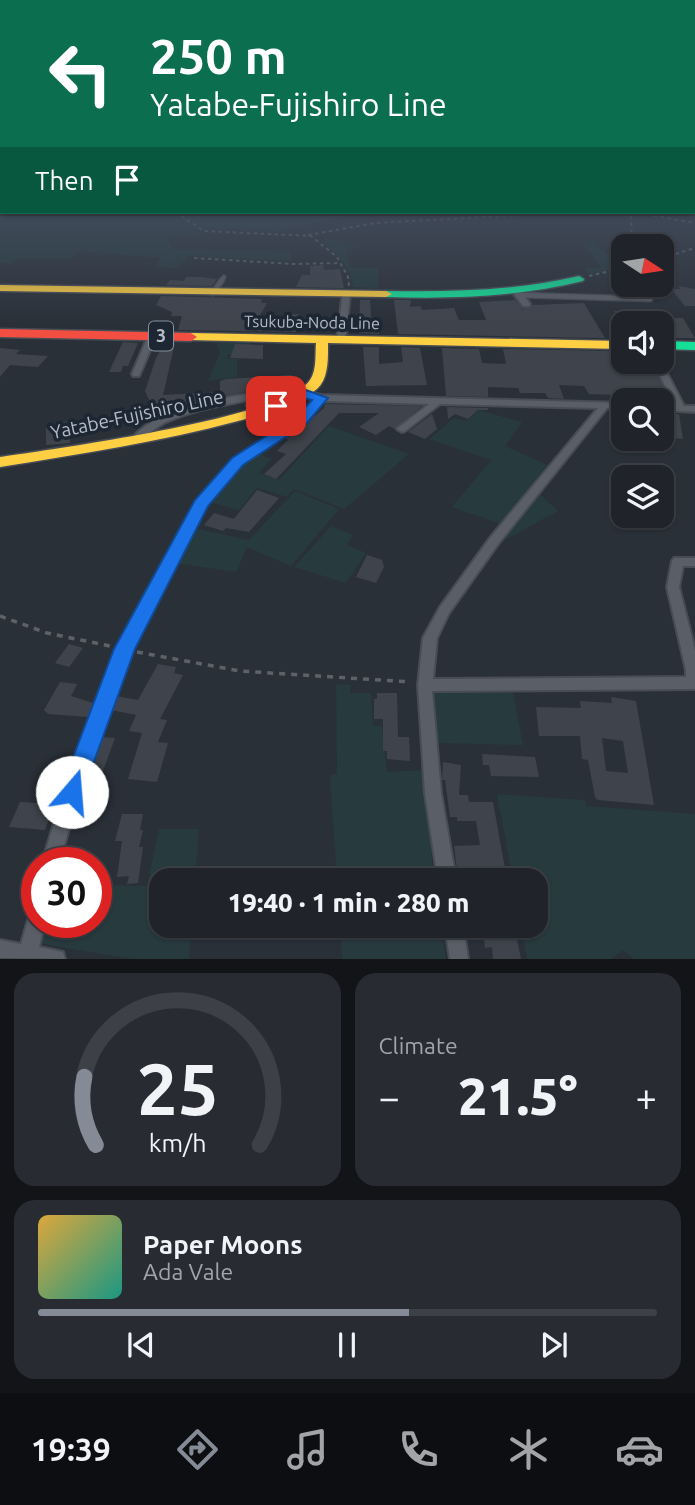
<!DOCTYPE html>
<html lang="en">
<head>
<meta charset="utf-8">
<style>
	:root { --surface:#20242a; --page:#282c32; --text:#f1f3f6; --muted:#a2a4a8; --line:#3d4147; --accent:#848b96 }
	body { margin:0; font-family:Ubuntu,sans-serif; background:var(--page); color:var(--text); height:100vh; display:flex; flex-direction:column; font-size:26px; white-space:nowrap }
	* { box-sizing:border-box; margin:0 }
	p { font-size:23px; color:var(--muted) }
	.icon { flex:none; width:38px; height:38px; fill:none; stroke:currentColor; stroke-width:2; stroke-linecap:round; stroke-linejoin:round }
	.map { position:relative; height:959px; overflow:hidden }
	.drawer { display:flex; flex-direction:column; gap:14px; padding:14px; background:#121417; flex:1 }
	.drawer>* { flex:none }
	.guide { position:absolute; left:0px; top:0px; width:696px; height:214px; box-shadow:0 2px 5px #0004,0 0 0 2px var(--line); background:#0b6e4f; color:#fff; overflow:hidden }
	.needle { width:46px; rotate:102deg }
	.controls { position:absolute; left:611px; top:234px; display:grid; gap:14px }
	.controls a { display:grid; place-items:center; width:63px; height:63px; border-radius:14px; background:var(--surface); box-shadow:0 2px 5px #0004,0 0 0 2px var(--line); font-size:35px }
	.speed { position:absolute; left:21px; top:847px; display:flex; gap:14px; font-size:35px; font-weight:700; text-align:center }
	.speed>* { display:grid; place-content:center; width:91px; height:91px; border-radius:50%; background:var(--surface); box-shadow:0 2px 5px #0004,0 0 0 2px var(--line); line-height:1 }
	.speed .limit { border:10px solid #d22; background:#fff; color:#111 }
	.pin { position:absolute; display:grid; place-items:center; width:60px; height:60px; color:#fff; margin:-30px; border-radius:14px; box-shadow:0 4px 10px #0006 }
	.me { position:absolute; width:77px; margin:-38px; rotate:18deg; stroke-linejoin:round; filter:drop-shadow(0 0 5px #0008) }
	.turn { display:flex; align-items:center; gap:24px; height:147px; padding:0 35px; font-size:32px }
	.turn .icon { width:91px; height:91px; stroke-width:2.5 }
	.turn b { display:block; font-size:49px; line-height:60px }
	.then { display:flex; align-items:center; height:66px; padding:0 35px; background:#0003; gap:14px; font-size:26px }
	.big { font-size:52px; font-weight:800; line-height:1.1 }
	.drawer .tile { flex:1; display:flex; flex-direction:column; justify-content:center; gap:10px; min-width:0; padding:0 24px; border-radius:21px; background:var(--page) }
	.drawer .dial { align-items:center; gap:0 }
	.dial svg { height:182px; overflow:visible; fill:none; stroke:var(--line); stroke-width:7; stroke-linecap:round; text-anchor:middle }
	.dial text { fill:var(--text); stroke:none }
	.song { display:flex; align-items:center; gap:21px }
	.cover { width:84px; height:84px; border-radius:10px; background:linear-gradient(135deg,hsl(40 70% 55%),hsl(170 70% 35%)) }
	.played { height:7px; border-radius:4px; background:linear-gradient(90deg,var(--accent) 60%,var(--line) 60%) }
	.keys { display:flex; justify-content:space-around; direction:ltr }
	.heat { display:flex; justify-content:space-between; align-items:center; font-size:38px; direction:ltr }
	.drawer .tiles { flex:1; display:grid; gap:14px; grid-template-columns:1fr 1fr }
	.tile:last-child { grid-column:span 2 }
	.trip { position:absolute; left:149px; top:868px; width:399px; height:70px; border-radius:21px; background:var(--surface); box-shadow:0 2px 5px #0004,0 0 0 2px var(--line); font-weight:800; line-height:70px; text-align:center }
	.tabs { display:flex; height:112px; justify-content:space-around; align-items:center; background:#0d0e11; color:var(--muted) }
	.tabs .icon { width:49px; height:49px }
	.tabs .selected { color:var(--accent) }
	.tabs b { font-size:32px; color:var(--text) }
	.map>svg:first-child { display:block }
</style>
</head>
<body>
<div class="map">
<svg width="695" height="959" viewBox="0 0 695 959">
	<rect width="100%" height="100%" fill="#2a3038"/>
	<path fill="#273a3e" d="M12,212H366L279,231L196,228L199,234L167,238L172,249L291,251V261L184,256L188,258L176,268L155,267L161,258L77,251L71,259H15L10,264L0,263V213Z
		M332,239L358,248L346,251L350,267L378,268V288L353,287C350,265 337,254 321,241Z
		M583,243H596L606,254L623,255V266L590,275L585,268L601,267Z
		M216,342L251,343L248,355L228,354L227,359H237V377L208,381L220,353Z
		M479,410L522,422L505,446L547,465L501,524L452,507L491,460L429,439L454,418L467,421Z
		M329,426L409,454L344,509L294,489L287,497L257,488L239,510L206,501L239,466L258,453L271,459L259,473L279,480Z
		M295,491L339,509L291,566L247,547L236,572L175,563L194,528L249,540Z
		M539,493L558,511L501,542Z
		M331,526L353,535L347,545L366,553L346,583L294,567Z
		M336,684L351,685L350,693H371L373,726H382L387,772L424,770L434,880H337L330,775L337,774Z
		M436,690L513,693L523,745L437,743L432,692Z
		M497,794L585,800L586,806L695,814V959H634L623,950L611,959H527L521,926H536V880H513Z
		M159,829H199L195,880H161V926H191L189,959H133L42,944L40,935L43,922H96V885L147,886Z
		M340,926H441L446,959H342Z"/>
	<path fill="#3f444c" fill-rule="evenodd" d="M324,265V270L340,269L344,288L296,287L302,275H310V266Z
		M186,277H200L217,279L212,286L166,285L170,280L184,281Z
		M678,286L695,289V306H685L671,289H681Z
		M161,296L262,299L261,303H267L258,319H287V315L298,314L296,332L178,330L182,316H171L172,312L156,305Z
		M360,300H370L372,329H379V334L359,333Z
		M394,300H411L410,307L420,306L422,310L454,308L459,320H486L479,302L515,300L523,309L532,305L584,303L605,338L398,334Z
		M614,311L662,312L658,314L662,321V318H683L695,338H662V324H649L647,320L640,324H623Z
		M123,342L138,343L128,366H123L121,372H109Z
		M165,343H175L163,395L220,392V381L226,379L292,375L291,390L268,394L271,398L245,407L244,404L266,399L268,393L261,389L228,395L155,413L145,391L156,358Z
		M235,344L263,345V359L230,358Z
		M363,347H379V364L403,362L401,347L420,348L427,385L366,386Z
		M0,348L20,350L16,354L48,356L38,367L10,365L0,377Z
		M442,348L479,349L482,363L506,364L503,349L612,351L617,362H651L671,402L656,401L651,388L628,387L633,401L618,400L616,395L589,394L584,386L559,385L564,399L548,398L545,393H520L518,388L488,387V397L446,396Z
		M325,404L422,406L395,429L389,426L376,435L359,427L379,413H339L276,479L264,474L286,454L277,451L288,440L285,438L306,424L324,408Z
		M447,407L488,408V410H478L468,419L455,414L448,419Z
		M662,413L679,414L683,439L662,437Z
		M272,414L288,422L273,432L257,423Z
		M432,414L437,429L425,439L408,432Z
		M69,421L70,443L46,445V425Z
		M257,490L279,498L249,532L226,528L223,531L204,525L214,513L234,519Z
		M367,555L382,560L384,567L376,583L356,577Z
		M69,644L83,648L69,667L55,663Z
		M158,664L176,667L174,673L183,675L160,719L167,720L158,742L168,743L157,782L128,779L142,733L129,731L136,715L111,710L116,696L138,700Z
		M60,682L77,684L71,696L93,703L88,717L48,714L44,710Z
		M377,693H397L398,737H409L410,761L387,759V751H383V719H374V699H377Z
		M611,697L636,701L654,805L598,800L595,797L588,760L582,759L580,736H539L536,707L581,708L580,701L612,703ZM602,738L623,741L628,773L606,771Z
		M101,737L115,738L103,771L89,770Z
		M482,754L535,757L539,777L491,776L489,765H483Z
		M443,762L461,765L459,795H468L469,802H493L507,880H481L480,875H464L463,870H457L454,846L480,845L476,821H457V817H450L445,780H442Z
		M20,802L54,804L45,830L9,827Z
		M122,814H143L140,830H143L139,847H143L138,883L127,884L129,876L117,877L122,841H115Z
		M515,929L521,959H493L492,947L485,948L483,933H489L488,930Z"/>
	<g fill="none" stroke-linecap="round" stroke-linejoin="round">
		<g stroke="#484c55" stroke-width="5">
			<path id="lane-far1" d="M221,281L224,277"/>
		</g>
		<g stroke="#484c55" stroke-width="7">
			<path id="lane" d="M213,293L222,280
				M519,295L650,299"/>
		</g>
		<g stroke="#484c55" stroke-width="4">
			<path id="street" d="M343,292L350,294L345,340L341,342L337,340Z
				M515,292H521L530,304L529,306H523L514,294Z
				M149,334H152L156,336L140,374L139,376H133L132,374Z
				M653,362H661L684,406H695V412L662,410V404L675,405Z
				M303,391L321,395L623,403V409L607,408L498,544L449,613L437,638L433,679L686,677V670L667,587L672,561L674,558H695V566H683L679,587L695,650V689L432,691L441,793L456,880H438L425,793L418,685L423,638L440,607L490,538L598,408L440,404L405,431L402,432L397,429L399,427L429,404L323,401L305,422L242,464L206,506L131,649L86,770L59,863H42L70,770L117,649L196,504L234,460L299,418L315,399L300,396L298,394L300,392Z
				M261,392L264,393L266,395L264,397C231,404 197,408 166,422C156,427 148,435 138,440L133,437C161,406 222,398 261,392Z
				M37,907V922H45L39,947L63,952L65,959L0,958V940L21,944L31,910Z
				M445,926H463L468,959H450Z"/>
		</g>
		<g stroke="#484c55" stroke-width="3">
			<path id="fast" d="M579,276L584,279L583,281C517,297 453,299 386,297L380,294L386,291C452,292 515,291 579,276Z
				M662,341L695,342V350L662,349Z"/>
		</g>
		<g stroke="#484c55" stroke-width="3">
			<path id="slow" d="M0,285L386,291L392,294L386,297L0,291Z
				M191,333L623,341V349L328,343C328,358 329,378 317,389C296,407 264,414 238,421C160,442 80,454 0,467V457C52,449 285,418 310,380C317,370 315,354 316,343L187,340L185,337Z"/>
		</g>
		<g stroke="#484c55" stroke-width="3">
			<path id="jam" d="M0,329L191,333L197,337L191,341L0,337Z"/>
		</g>
		<path stroke="#5c6268" stroke-width="2" stroke-dasharray="3.5 3.5" stroke-linecap="butt" d="M0,212H4
			M168,212L178,214L204,231L311,236L337,257L348,277L349,286
			M633,212L695,223
			M308,235L375,223L575,212
			M632,247L631,217L638,213
			M194,258L293,264L340,263
			M662,258L695,248
			M589,276L623,268"/>
		<path stroke="#5c6268" stroke-width="3.5" stroke-dasharray="6 6" stroke-linecap="butt" d="M0,616L47,633L110,646
			M137,652L240,671L411,682"/>
		<use href="#lane-far1" stroke="#5a5e66" stroke-width="3.5"/>
		<use href="#lane" stroke="#5a5e66" stroke-width="4.5"/>
		<use href="#street" fill="#5a5e66" fill-rule="evenodd"/>
		<use href="#fast" fill="#16e098" fill-rule="evenodd"/>
		<use href="#slow" fill="#ffcf43" fill-rule="evenodd"/>
		<use href="#jam" fill="#f24e42" fill-rule="evenodd"/>
	</g>
	<linearGradient id="sky" x2="0" y2="1"><stop stop-color="#171a1f"/><stop offset="0.59" stop-color="#444e5e"/><stop offset="1" stop-color="#444e5e" stop-opacity="0"/></linearGradient>
	<rect width="695" height="325" fill="url(#sky)"/>
	<path fill="#1a73e8" stroke="#114b97" stroke-width="2" d="M303,389L328,398L307,423L243,465L208,506L135,649L80,800L72,803L63,800L60,792L114,649L195,500L232,458L297,416L312,400L304,398L276,410L269,406Z"/>
	<g text-anchor="middle" stroke-width="7" stroke-linejoin="round" paint-order="stroke">
		<g font-size="16" fill="#b4bcc9" stroke="#1d2633">
			<text transform="translate(312 322) rotate(1)" y="6">Tsukuba-Noda Line</text>
		</g>
		<rect fill="#1d2633" stroke="#878f9c" stroke-width="2" x="149" y="321.5" width="24" height="29" rx="5"/>
		<g font-size="18" font-weight="bold" fill="#b4bcc9">
			<text x="161" y="342">3</text>
		</g>
		<g font-size="19" fill="#b4bcc9" stroke="#1d2633">
			<text transform="translate(137 414) rotate(-12)" y="7">Yatabe-Fujishiro Line</text>
		</g>
	</g>
</svg>
<div class="controls">
<a><svg class="needle" viewBox="-14 -14 28 28"><path d="M0-13l5 13h-10z" fill="#e53935"/><path d="M0 13l5-13h-10z" fill="#a2a4a8"/></svg></a>
<a><svg class="icon" aria-label="sound" viewBox="0 0 24 24"><path d="M4 9h4l5-4v14l-5-4H4zM17 9q2 3 0 6"/></svg></a>
<a><svg class="icon" aria-label="search" viewBox="0 0 24 24"><circle cx="10" cy="10" r="6"/><path d="M15 15l6 6"/></svg></a>
<a><svg class="icon" aria-label="layers" viewBox="0 0 24 24"><path d="M12 4l9 5-9 5-9-5zM3 14l9 5 9-5"/></svg></a>
</div>
<div class="speed"><div class="limit">30</div></div>
<div class="pin" style="left:276px;top:406px;background:#d93025"><svg class="icon" aria-label="arrive" viewBox="0 0 24 24"><path d="M6 21V4h12l-3 4 3 4H6"/></svg></div>
<svg class="me" style="left:72px;top:792px" viewBox="-20 -20 40 40"><circle r="19" fill="#fff"/><path d="M0-13L10 11 0 6-10 11z" fill="#1a73e8"/></svg>
<div class="trip">19:40 · 1 min · 280 m</div>
<div class="guide">
<div class="turn"><svg class="icon" aria-label="left" viewBox="0 0 24 24"><path d="M17 20v-9H6M10 6l-5 5 5 5"/></svg><div><b>250 m</b>Yatabe-Fujishiro Line</div></div>
<div class="then">Then<svg class="icon" aria-label="arrive" viewBox="0 0 24 24"><path d="M6 21V4h12l-3 4 3 4H6"/></svg></div>
</div>
</div>
<section class="drawer">
<div class="tiles">
<div class="tile dial"><svg viewBox="0 0 100 80">
<path d="M14 69A42 42 0 1 1 86 69"/>
<path d="M14 69A42 42 0 0 1 9 39" stroke="#848b96"/>
<text x="50" y="56" font-size="32" font-weight="700">25</text>
<text x="50" y="72" font-size="11">km/h</text>
</svg></div>
<div class="tile"><p>Climate</p>
<div class="heat"><a>−</a><b class="big">21.5°</b><a>+</a></div>
</div>
<div class="tile">
<div class="song"><i class="cover"></i><div><b>Paper Moons</b><p>Ada Vale</p></div></div>
<div class="played"></div>
<div class="keys"><svg class="icon" aria-label="previous" viewBox="0 0 24 24"><path d="M18 5L8 12l10 7zM5 5v14"/></svg><svg class="icon" aria-label="pause" viewBox="0 0 24 24"><path d="M8 5v14M16 5v14"/></svg><svg class="icon" aria-label="next" viewBox="0 0 24 24"><path d="M6 5l10 7-10 7zM19 5v14"/></svg></div>
</div>
</div>
</section>
<nav class="tabs">
<b>19:39</b>
<svg class="icon selected" aria-label="directions" viewBox="0 0 24 24"><path d="M12 3l9 9-9 9-9-9zM9 14v-3h6M13 9l2 2-2 2"/></svg>
<svg class="icon" aria-label="music" viewBox="0 0 24 24"><path d="M9 18V5l10-2v13"/><circle cx="6" cy="18" r="3"/><circle cx="16" cy="16" r="3"/></svg>
<svg class="icon" aria-label="phone" viewBox="0 0 24 24"><path d="M5 4h4l2 5-3 2q2 4 5 5l2-3 5 2v4C11 20 4 13 5 4z"/></svg>
<svg class="icon" aria-label="climate" viewBox="0 0 24 24"><path d="M12 3v18M4 7l16 10M4 17L20 7"/></svg>
<svg class="icon" aria-label="car" viewBox="0 0 24 24"><path d="M5 17H2v-5l4-1 3-4h7l3 4 3 1v5h-3M9 17h6M6 11h13"/><circle cx="7" cy="17" r="2"/><circle cx="17" cy="17" r="2"/></svg>
</nav>
</body>
</html>
